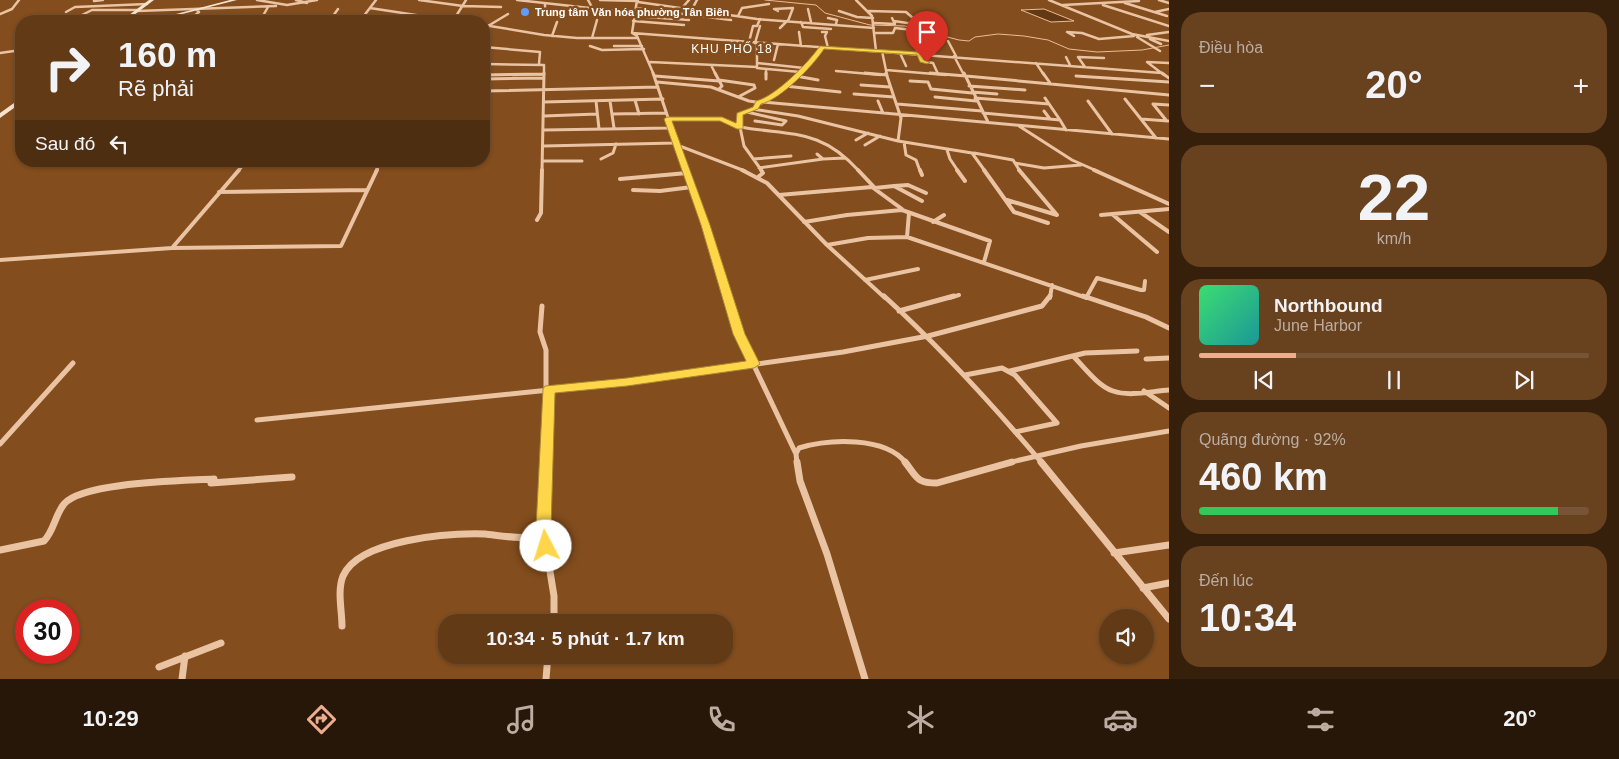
<!DOCTYPE html>
<html lang="vi">
<head>
<meta charset="utf-8">
<style>
	:root { --surface:#623a16; --page:#68411f; --text:#f1f3f6; --muted:#bbada1; --line:#765435; --accent:#eead8d }
	body { margin:0; font-family:Helvetica,sans-serif; background:var(--page); color:var(--text); height:100vh; display:flex; flex-direction:column; font-size:19px; white-space:nowrap }
	* { box-sizing:border-box; margin:0 }
	p { font-size:16px; color:var(--muted) }
	.icon { flex:none; width:28px; height:28px; fill:none; stroke:currentColor; stroke-width:2; stroke-linecap:round; stroke-linejoin:round }
	.map { position:relative; flex:1; overflow:hidden }
	.sheet { display:flex; flex-direction:column; gap:12px; padding:12px; background:#36200c; width:450px }
	.sheet>* { flex:none }
	.guide { position:absolute; left:15px; top:15px; width:475px; height:152px; border-radius:20px; box-shadow:0 1px 4px #0004,0 0 0 1px var(--line); background:#623a16; color:var(--text); overflow:hidden }
	.tools { position:absolute; left:1099px; top:609px; display:grid; gap:10px }
	.tools a { display:grid; place-items:center; width:55px; height:55px; border-radius:50%; background:var(--surface); box-shadow:0 1px 4px #0004,0 0 0 1px var(--line); font-size:25px }
	.speed { position:absolute; left:15px; top:599px; display:flex; gap:10px; font-size:25px; font-weight:700; text-align:center }
	.speed>* { display:grid; place-content:center; width:65px; height:65px; border-radius:50%; background:var(--surface); box-shadow:0 1px 4px #0004,0 0 0 1px var(--line); line-height:1 }
	.speed .limit { border:8px solid #d22; background:#fff; color:#111 }
	.pin { position:absolute; display:grid; place-items:center; width:42px; height:42px; color:#fff; margin:-51px -21px; border-radius:50% 50% 50% 0; rotate:-45deg; box-shadow:0 0 5px #0007 }
	.pin .icon { rotate:45deg }
	.me { position:absolute; width:55px; margin:-28px; rotate:355deg; stroke-linejoin:round; filter:drop-shadow(0 0 4px #0008) }
	.turn { display:flex; align-items:center; gap:18px; height:105px; padding:0 20px; font-size:22px }
	.turn .icon { width:65px; height:65px; stroke-width:2.5 }
	.turn b { display:block; font-size:35px; line-height:42px }
	.then { display:flex; align-items:center; height:48px; padding:0 20px; background:#0003; gap:10px; font-size:19px }
	.big { font-size:38px; font-weight:800; line-height:1.1 }
	.sheet .card { flex:1; display:flex; flex-direction:column; justify-content:center; gap:8px; min-width:0; padding:0 18px; border-radius:20px; background:var(--page) }
	.sheet .dial { align-items:center; gap:0 }
	.dial b { font-size:65px; line-height:1 }
	.song { display:flex; align-items:center; gap:15px }
	.cover { width:60px; height:60px; border-radius:8px; background:linear-gradient(135deg,hsl(140 70% 55%),hsl(180 70% 35%)) }
	.played { height:5px; border-radius:2px; background:linear-gradient(90deg,var(--accent) 25%,var(--line) 25%) }
	.keys { display:flex; justify-content:space-around; direction:ltr }
	.heat { display:flex; justify-content:space-between; align-items:center; font-size:28px; direction:ltr }
	.charge { height:8px; border-radius:4px; background:linear-gradient(90deg,#34c759 92%,var(--line) 0) }
	.trip { position:absolute; left:438px; top:614px; width:295px; height:50px; border-radius:20px; background:var(--surface); box-shadow:0 1px 4px #0004,0 0 0 1px var(--line); font-weight:800; line-height:50px; text-align:center }
	.menu { display:flex; height:80px; justify-content:space-around; align-items:center; background:#271709; color:var(--muted) }
	.menu .icon { width:35px; height:35px }
	.menu .current { color:var(--accent) }
	.menu b { font-size:22px; color:var(--text) }
	main { display:flex; flex:1; min-height:0 }
	.map>svg:first-child { display:block }
</style>
</head>
<body>
<main>
<div class="map">
<svg width="1169" height="679" viewBox="0 0 1169 679">
	<rect width="100%" height="100%" fill="#834d1d"/>
	<path fill="#623913" stroke="#ecbc96" d="M1044,9L1074,21L1051,22L1021,10Z"/>
	<g fill="none" stroke-linecap="round" stroke-linejoin="round">
		<path stroke="#ecbc96" stroke-width="1" d="M765,0L816,5L825,13L870,25L905,26L959,40L969,41L975,37L998,34L1024,36L1048,40L1069,49L1097,52L1142,50L1169,45"/>
		<path stroke="#eac3a3" stroke-width="2.5" d="M257,0L287,5L317,0
			M296,0L307,3
			M419,0L463,6L501,7
			M517,0L635,13
			M588,0L593,9
			M600,0L638,1
			M637,0L632,33L637,36L654,75
			M856,0L872,16L876,51
			M1049,0L1132,34L1169,41
			M1159,0L1169,3
			M94,1L103,0
			M638,2L757,19L874,28
			M1125,3L1167,16
			M545,4V12
			M1063,5L1139,1
			M1103,5L1169,26
			M370,8L455,21
			M637,8L731,20
			M682,8L689,0
			M692,9L697,0
			M808,9L811,22
			M137,11L276,6
			M778,11L774,9L793,8L788,21
			M839,11L857,17L873,18
			M869,11L906,12L914,19L930,22
			M66,12L75,7L147,4
			M1155,12L1169,9
			M0,14L12,9L19,0
			M333,16L338,9
			M634,16L689,20
			M738,16L742,8L769,4
			M263,18L365,15
			M828,18L837,20L836,24
			M58,19L76,18L92,10H138
			M79,20L127,18
			M189,20L199,12L197,10
			M423,20L428,21
			M196,21L198,20
			M260,21L268,7
			M360,21L376,0
			M453,21L466,0
			M633,21L684,25
			M894,21L927,26
			M801,22L803,27L831,29
			M874,23L895,24L892,18
			M484,25L544,35L577,38H638
			M488,26L508,14
			M780,28L787,21
			M799,32L801,46
			M822,32H827L825,36L828,48
			M632,33L1162,73
			M874,33H893L895,28L913,30L914,33
			M913,33L930,35
			M1147,35L1169,32
			M552,36L557,22
			M1074,36L1067,32L1082,33L1099,39L1134,36
			M1137,37L1160,51
			M592,38L597,20
			M1150,39L1161,44
			M935,40L912,39L922,61L933,63L938,74
			M738,41V54
			M948,41L956,56
			M749,42L753,26H757L760,19
			M755,43L760,26
			M757,43V68L800,72
			M590,46L602,50L644,49
			M614,46H642
			M484,47L540,52L539,64
			M882,51L887,75
			M0,53L21,50
			M900,53L906,66
			M954,56L964,75
			M1066,57L1070,65
			M774,60L778,44
			M650,62L757,67
			M757,63L804,68
			M1036,63L1044,75
			M484,64L544,65V75
			M711,65L716,75
			M1085,67L1078,57L1104,58
			M766,69V75
			M886,70L946,75
			M836,71L881,75
			M513,75L544,74
			M800,75L822,48
			M1164,75L1147,62L1169,63"/>
		<path stroke="#eac3a3" stroke-width="3" d="M653,73L686,171
			M715,73L722,86L719,89
			M766,73V79
			M865,73L887,75
			M886,73L901,118L898,141
			M930,73L966,76
			M964,73L988,122
			M1043,73L1050,83
			M1162,73L1169,78
			M484,75L544,74
			M655,76L719,81
			M796,76L818,80
			M966,76L1169,95
			M1076,76L1169,82
			M484,79L544,78
			M719,80L754,85L755,88L740,96
			M910,81L928,82L931,89L972,93
			M657,82L711,87L749,101L762,103L778,93L801,73
			M861,85L890,87
			M785,86L840,92
			M969,86L1025,90
			M484,91L658,87
			M972,92L997,94
			M854,94L894,97
			M935,97L976,101
			M975,98L1049,104
			M1045,98L1060,120
			M1125,99L1156,138
			M635,100L639,114
			M596,101L599,129
			M610,101L614,128
			M878,101L883,113
			M1088,101L1112,134
			M544,102L663,99
			M763,102L1169,139
			M758,103L756,108L739,114L740,127C792,136 820,128 859,171
			M897,104L982,111
			M752,109L798,116L898,141L972,153L985,171
			M1044,111L1050,119
			M747,112L786,121L782,125L755,121
			M983,113L1060,120L1066,130
			M612,114L666,113
			M544,116L597,114
			M667,119H722L740,127L744,146L762,171
			M1141,119L1168,121
			M1166,120L1153,104L1169,105
			M1019,126L1072,160L1097,171
			M544,130L670,128
			M856,140L868,133
			M904,142L906,155L916,160L920,171
			M677,145L745,171
			M865,145L880,136
			M544,146L675,143
			M947,150L950,159L958,171
			M974,153L1013,160L1020,171
			M817,154L823,159L845,158
			M601,159L613,153L616,144
			M753,159L791,156
			M543,161H582
			M1015,163L1044,168L1081,165
			M759,168L823,159
			M238,171L247,161
			M376,171L381,161
			M542,171L544,73"/>
		<path stroke="#eac3a3" stroke-width="4" d="M685,170L728,298
			M742,170L767,183L827,245L885,298
			M858,170L874,187
			M920,170L922,175
			M957,170L965,181
			M984,170L1014,212L1048,223
			M1094,170L1169,204
			M758,177L763,173L761,170
			M620,179L687,173
			M894,186L908,185L926,193
			M875,188L894,186L922,201
			M633,190L660,191L692,187
			M219,192L367,190
			M779,195L872,187L902,209
			M1007,200L1057,215L1019,170
			M1140,212L1169,232
			M1112,214L1157,252
			M1101,215L1169,209
			M537,220L541,213L542,170
			M804,222L847,215L902,210L990,241L984,262
			M933,222L944,215
			M907,237L909,213
			M827,245L868,238L907,237L1087,298
			M172,248L239,170
			M0,260L172,248L341,246L377,170
			M865,280L918,269
			M949,298L959,295
			M1050,298L1052,285
			M1086,298L1097,278L1141,290H1144L1145,281"/>
		<path stroke="#eac3a3" stroke-width="5" d="M727,296L739,334L796,454
			M884,296C941,348 992,404 1042,463
			M1083,296L1146,317L1169,328
			M542,306L540,332L546,350V390
			M899,311L954,296
			M1074,357C1085,368 1098,386 1113,391C1130,397 1152,391 1169,390
			M1146,359L1169,358
			M1010,371L1085,353L1137,351
			M965,375L1002,368L1015,375L1057,423L1015,432
			M1144,391L1169,408
			M257,420L627,382L843,352L928,336L1042,306L1050,296
			M0,444L73,363
			M546,463L549,389
			M797,463L796,454L799,448C829,439 885,436 906,463
			M1007,463L1081,446L1169,431"/>
		<path stroke="#eac3a3" stroke-width="7" d="M797,462L800,481L827,554L865,679
			M905,462C917,477 916,483 937,483L1012,462
			M1041,462L1169,619
			M211,483L292,477
			M543,529L554,596V622
			M0,550L44,541C54,531 55,515 64,504C83,482 183,481 214,479
			M1114,553L1169,545
			M1143,588L1169,583
			M342,626C342,611 337,591 343,576C359,539 450,533 485,534C497,535 528,541 538,535C540,534 541,531 543,529L546,462
			M159,667L221,643
			M182,679L185,656
			M546,679L548,655"/>
		<path fill="#f7e2ce" fill-rule="evenodd" d="M149,0H154L126,21H121Z
			M230,0H237L155,21H149Z
			M21,98V103L0,118V113Z"/>
	</g>
	<path fill="#ffd54a" stroke="#a68a30" d="M820,46L919,52L924,60L930,62L927,64L920,62L917,55L824,49C813,66 780,100 761,104L758,109L743,115V129H737L720,121H672L710,225L745,334L760,364L754,368L627,386L555,393L551,529L553,546L551,551L546,553L540,551L536,529L543,389L545,386L627,378L746,361L733,334L701,225L664,119L667,117H722L736,123L737,113L753,107L756,101C776,96 808,63 820,46Z"/>
	<circle fill="#619bfa" stroke="#834d1d" stroke-width="2" cx="525" cy="12" r="5"/>
	<g text-anchor="middle" stroke-width="5" stroke-linejoin="round" paint-order="stroke">
		<g font-size="11" font-weight="bold" fill="#fff" stroke="#834d1d" text-anchor="start">
			<text x="535" y="16">Trung tâm Văn hóa phường Tân Biên</text>
		</g>
		<g font-size="12" letter-spacing="1" fill="#fff" stroke="#834d1d">
			<text x="732" y="53">KHU PHỐ 18</text>
		</g>
	</g>
</svg>
<div class="tools">
<a><svg class="icon" aria-label="sound" viewBox="0 0 24 24"><path d="M4 9h4l5-4v14l-5-4H4zM17 9q2 3 0 6"/></svg></a>
</div>
<div class="speed"><div class="limit">30</div></div>
<div class="pin" style="left:927px;top:62px;background:#d93025"><svg class="icon" aria-label="arrive" viewBox="0 0 24 24"><path d="M6 21V4h12l-3 4 3 4H6"/></svg></div>
<svg class="me" style="left:546px;top:546px" viewBox="-20 -20 40 40"><circle r="19" fill="#fff"/><path d="M0-13L10 11 0 6-10 11z" fill="#ffd54a"/></svg>
<div class="trip">10:34 · 5 phút · 1.7 km</div>
<div class="guide">
<div class="turn"><svg class="icon" aria-label="right" viewBox="0 0 24 24"><path d="M7 20v-9h11M14 6l5 5-5 5"/></svg><div><b>160 m</b>Rẽ phải</div></div>
<div class="then">Sau đó<svg class="icon" aria-label="left" viewBox="0 0 24 24"><path d="M17 20v-9H6M10 6l-5 5 5 5"/></svg></div>
</div>
</div>
<section class="sheet">
<div class="card"><p>Điều hòa</p>
<div class="heat"><a>−</a><b class="big">20°</b><a>+</a></div>
</div>
<div class="card dial"><b>22</b><p>km/h</p></div>
<div class="card">
<div class="song"><i class="cover"></i><div><b>Northbound</b><p>June Harbor</p></div></div>
<div class="played"></div>
<div class="keys"><svg class="icon" aria-label="previous" viewBox="0 0 24 24"><path d="M18 5L8 12l10 7zM5 5v14"/></svg><svg class="icon" aria-label="pause" viewBox="0 0 24 24"><path d="M8 5v14M16 5v14"/></svg><svg class="icon" aria-label="next" viewBox="0 0 24 24"><path d="M6 5l10 7-10 7zM19 5v14"/></svg></div>
</div>
<div class="card"><p>Quãng đường · 92%</p><b class="big">460 km</b><div class="charge"></div></div>
<div class="card"><p>Đến lúc</p><b class="big">10:34</b></div>
</section>
</main>
<nav class="menu">
<b>10:29</b>
<svg class="icon current" aria-label="directions" viewBox="0 0 24 24"><path d="M12 3l9 9-9 9-9-9zM9 14v-3h6M13 9l2 2-2 2"/></svg>
<svg class="icon" aria-label="music" viewBox="0 0 24 24"><path d="M9 18V5l10-2v13"/><circle cx="6" cy="18" r="3"/><circle cx="16" cy="16" r="3"/></svg>
<svg class="icon" aria-label="phone" viewBox="0 0 24 24"><path d="M5 4h4l2 5-3 2q2 4 5 5l2-3 5 2v4C11 20 4 13 5 4z"/></svg>
<svg class="icon" aria-label="climate" viewBox="0 0 24 24"><path d="M12 3v18M4 7l16 10M4 17L20 7"/></svg>
<svg class="icon" aria-label="car" viewBox="0 0 24 24"><path d="M5 17H2v-5l4-1 3-4h7l3 4 3 1v5h-3M9 17h6M6 11h13"/><circle cx="7" cy="17" r="2"/><circle cx="17" cy="17" r="2"/></svg>
<svg class="icon" aria-label="filters" viewBox="0 0 24 24"><path d="M4 7h16M4 17h16"/><circle cx="9" cy="7" r="2"/><circle cx="15" cy="17" r="2"/></svg>
<b>20°</b>
</nav>
</body>
</html>
